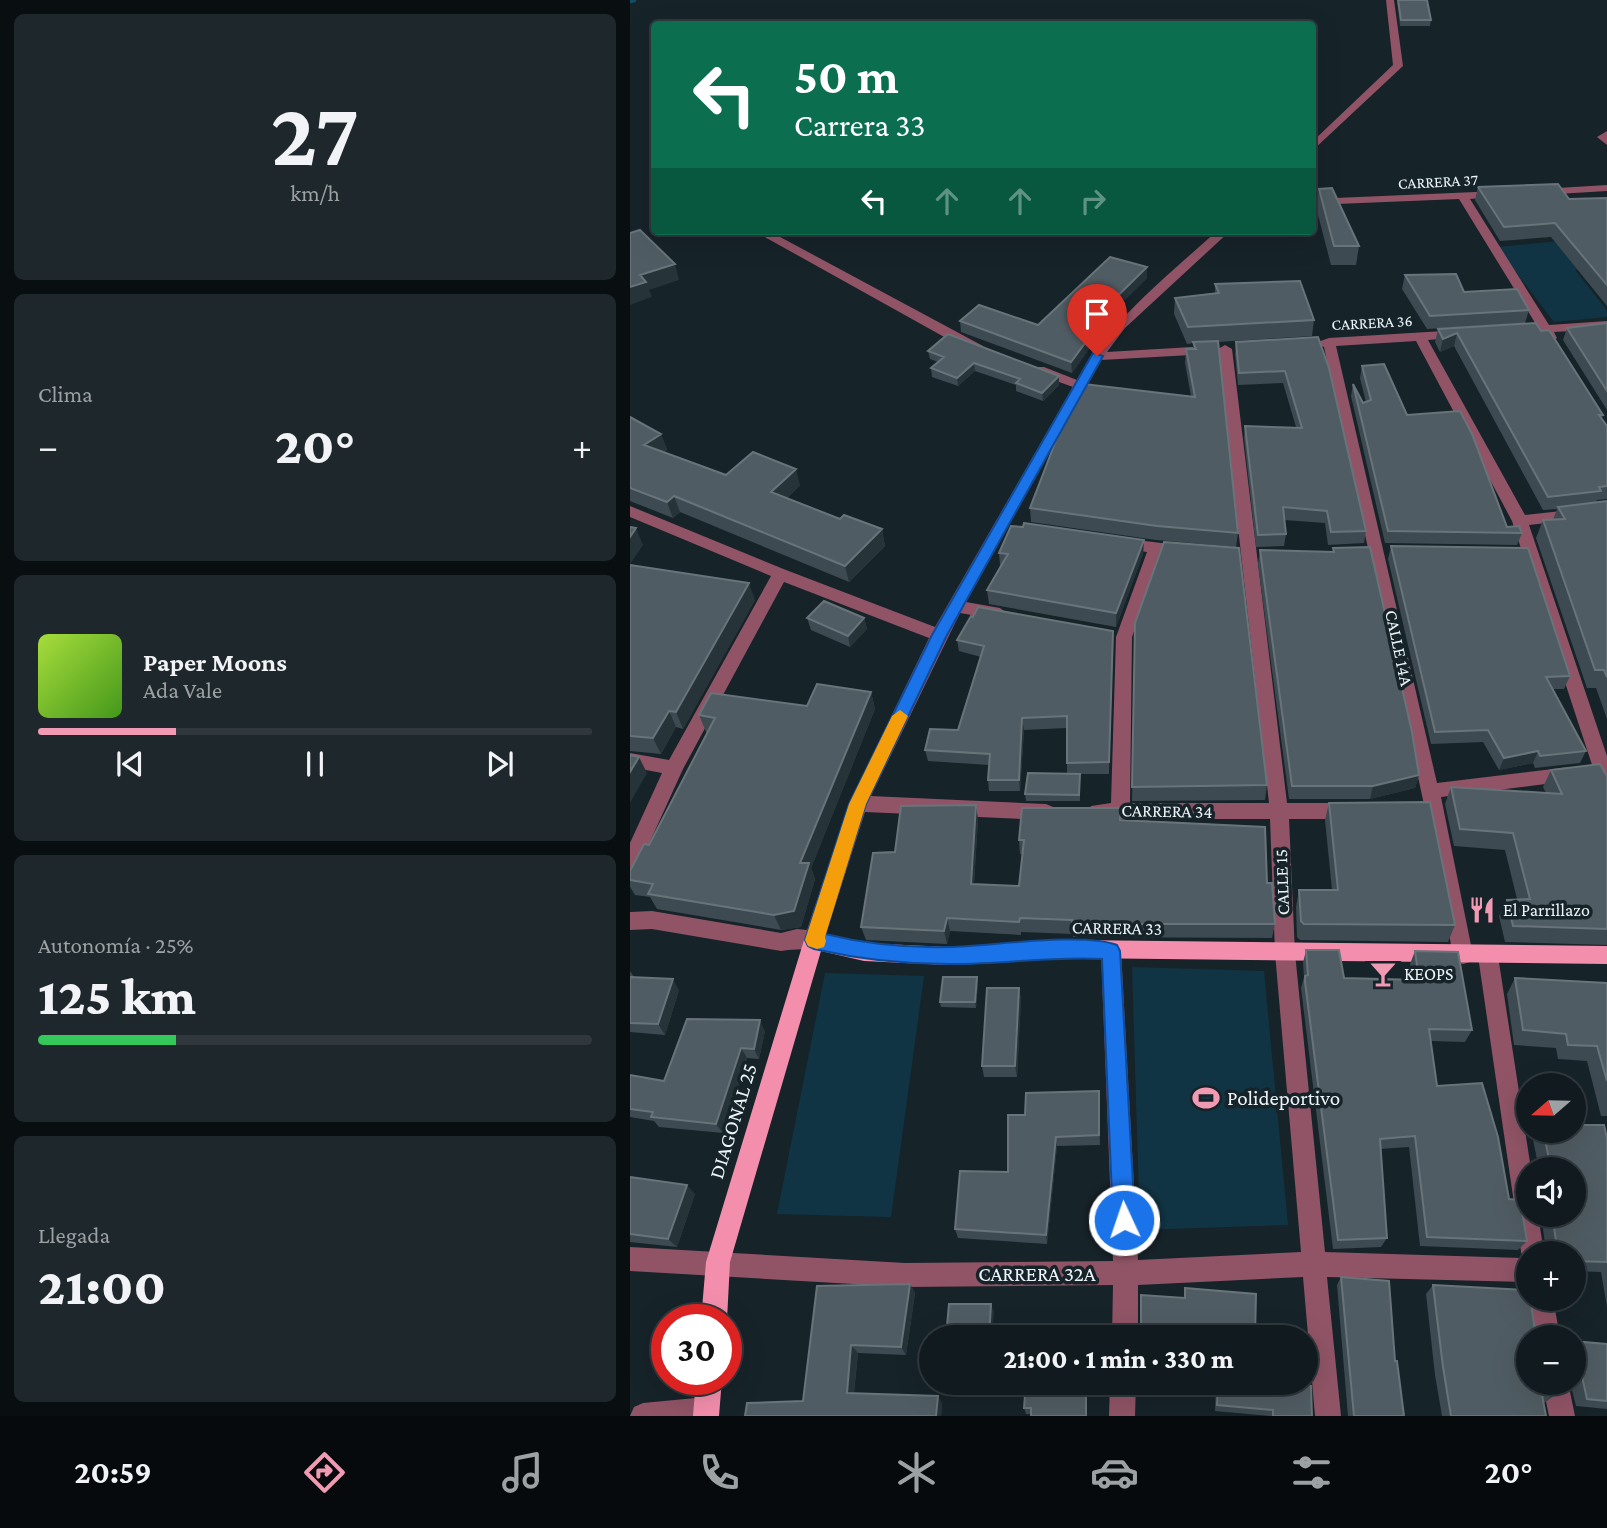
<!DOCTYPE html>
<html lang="es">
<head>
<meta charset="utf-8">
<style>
	:root { --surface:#101a1f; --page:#1e272c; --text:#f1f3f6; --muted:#9ca1a4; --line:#30383d; --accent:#f19ab3 }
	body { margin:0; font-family:"Crimson Pro",serif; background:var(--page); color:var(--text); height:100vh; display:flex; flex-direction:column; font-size:26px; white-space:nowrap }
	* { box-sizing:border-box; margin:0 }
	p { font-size:23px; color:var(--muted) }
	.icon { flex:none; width:38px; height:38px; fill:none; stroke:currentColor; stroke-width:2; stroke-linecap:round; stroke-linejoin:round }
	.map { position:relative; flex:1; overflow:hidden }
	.details { display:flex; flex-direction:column; gap:14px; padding:14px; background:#090e11; width:630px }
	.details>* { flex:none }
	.hud { position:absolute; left:21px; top:21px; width:665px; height:214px; border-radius:7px; box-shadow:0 7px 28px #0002,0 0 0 2px var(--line); background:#0b6e4f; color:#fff; overflow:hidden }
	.needle { width:46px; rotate:250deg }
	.buttons { position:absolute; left:886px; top:1073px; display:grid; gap:14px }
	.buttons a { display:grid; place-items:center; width:70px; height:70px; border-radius:50%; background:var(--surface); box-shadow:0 7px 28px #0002,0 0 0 2px var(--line); font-size:35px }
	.speed { position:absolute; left:21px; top:1304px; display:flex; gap:14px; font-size:35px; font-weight:700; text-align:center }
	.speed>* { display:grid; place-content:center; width:91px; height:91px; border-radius:50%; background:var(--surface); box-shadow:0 7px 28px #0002,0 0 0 2px var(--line); line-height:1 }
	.speed .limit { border:10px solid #d22; background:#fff; color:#111 }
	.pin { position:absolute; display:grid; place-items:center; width:60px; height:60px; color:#fff; margin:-72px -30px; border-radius:50% 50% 50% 0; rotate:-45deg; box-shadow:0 0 7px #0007 }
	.pin .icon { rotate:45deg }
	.me { position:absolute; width:77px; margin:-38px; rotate:357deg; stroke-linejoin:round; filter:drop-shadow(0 0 5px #0008) }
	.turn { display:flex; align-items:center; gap:24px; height:147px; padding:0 28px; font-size:32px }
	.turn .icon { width:91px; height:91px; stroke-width:2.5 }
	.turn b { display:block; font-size:49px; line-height:60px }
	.lanes { display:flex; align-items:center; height:66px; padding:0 28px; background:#0003; justify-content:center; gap:35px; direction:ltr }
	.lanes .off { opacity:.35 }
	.big { font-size:52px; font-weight:800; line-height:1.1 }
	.details .widget { flex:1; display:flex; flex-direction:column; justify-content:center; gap:10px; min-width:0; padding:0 24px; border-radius:10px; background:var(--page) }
	.details .dial { align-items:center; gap:0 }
	.dial b { font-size:91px; line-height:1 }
	.song { display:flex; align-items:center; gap:21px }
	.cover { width:84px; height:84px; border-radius:10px; background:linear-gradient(135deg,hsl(80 70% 55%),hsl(100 70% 35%)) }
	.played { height:7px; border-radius:4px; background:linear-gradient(90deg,var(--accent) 25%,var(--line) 25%) }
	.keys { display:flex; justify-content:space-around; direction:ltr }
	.heat { display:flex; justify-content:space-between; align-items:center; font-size:38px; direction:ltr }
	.charge { height:10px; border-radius:5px; background:linear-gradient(90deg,#34c759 25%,var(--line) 0) }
	.trip { position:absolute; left:289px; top:1325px; width:399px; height:70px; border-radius:35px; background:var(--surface); box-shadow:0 7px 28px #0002,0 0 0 2px var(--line); font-weight:800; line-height:70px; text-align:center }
	.menu { display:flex; height:112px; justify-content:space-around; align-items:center; background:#060a0c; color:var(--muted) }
	.menu .icon { width:49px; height:49px }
	.menu .current { color:var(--accent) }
	.menu b { font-size:32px; color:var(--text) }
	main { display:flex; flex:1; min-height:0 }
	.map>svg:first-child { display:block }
</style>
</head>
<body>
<main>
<section class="details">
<div class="widget dial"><b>27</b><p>km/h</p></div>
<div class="widget"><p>Clima</p>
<div class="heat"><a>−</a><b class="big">20°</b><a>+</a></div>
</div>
<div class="widget">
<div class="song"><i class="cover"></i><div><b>Paper Moons</b><p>Ada Vale</p></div></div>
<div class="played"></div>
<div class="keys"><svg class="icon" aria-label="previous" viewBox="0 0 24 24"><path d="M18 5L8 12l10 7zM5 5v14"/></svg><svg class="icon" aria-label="pause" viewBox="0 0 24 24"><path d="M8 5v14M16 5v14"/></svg><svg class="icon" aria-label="next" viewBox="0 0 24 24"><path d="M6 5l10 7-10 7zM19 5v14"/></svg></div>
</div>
<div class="widget"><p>Autonomía · 25%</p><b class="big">125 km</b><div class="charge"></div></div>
<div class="widget"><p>Llegada</p><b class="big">21:00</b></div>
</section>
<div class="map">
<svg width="977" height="1416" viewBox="0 0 977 1416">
	<rect width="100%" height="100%" fill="#162329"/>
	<path fill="#113444" d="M941,240L964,267L945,270L977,310V317L924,322L867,247Z
		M502,967L634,971L658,1225L510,1230Z
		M195,973L294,976L261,1217L147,1214Z"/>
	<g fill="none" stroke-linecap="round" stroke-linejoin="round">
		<path stroke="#104e68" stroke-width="4.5" d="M0,1L4,0"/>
		<path fill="#905466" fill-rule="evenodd" d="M756,0H764L773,66L682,151V142L763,65Z
			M977,131V145L967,137Z
			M977,185V191L911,195L905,192L911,189Z
			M869,191L873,192V196L840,199L919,325L977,321V329L924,332L927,338L921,342L916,341L912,333L881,334V328L907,326L829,199L682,205V199Z
			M124,231H139L353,346L347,350L325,343Z
			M587,231H600L495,328L477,352L579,346L586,350L579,354L471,360L336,602L370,608L378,614L370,620L330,613L241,796L416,804L423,807L425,812L423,817L416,820L235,812L194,940L191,946C179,951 165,948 151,951L22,929L0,930V912L22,911L151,933L167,929L177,930L219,804L299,638L154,582L53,769L7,870L0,872V843L32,773L0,767V753L39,760L141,576L0,517V506L156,570L305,627L443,387L404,373V367H414L447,380C482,319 536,277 587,231Z
			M830,330L836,334L835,337L798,340L895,515L977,506V516L899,525L977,756V790L970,788L968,783L882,521L786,341L706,346L807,783L939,767L945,769L948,774L945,779L939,781L811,797L843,955L840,962L833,964L826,962L823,955L795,809L694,347L685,343L699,338Z
			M595,345L602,349L657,803H720L727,806L729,811L727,816L720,819H659L665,953L695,1252L892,1258L848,956L851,949L858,947L865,949L868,956L901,1169H898V1214H908L914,1253H898V1282L697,1277L711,1416H685L673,1277L508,1285V1337H482L483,1285L275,1287L0,1271V1247L275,1263L483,1261L471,951L474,944L481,942L488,944L491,951L508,1260L671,1252L645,953L640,819H468L461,816L459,811L461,806L481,803L486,637L517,552L485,547L482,543L485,539L490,538L556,546L564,551L556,556L532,553L502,637L500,803H639L588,349Z
			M898,1298H923L930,1337H904Z
			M480,1382H506L505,1416H479Z
			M912,1382H938L945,1416H919Z
			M76,1397L85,1401L89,1410L87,1416H0L4,1407L13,1403Z"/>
		<path fill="#f38fad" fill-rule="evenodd" d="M184,931L234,943L317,947L444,940L977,946V964L444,958L317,965L234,961L191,951L100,1262L97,1320H71L76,1262L174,940L177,934Z
			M66,1379H92L89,1416H63Z"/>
	</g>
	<path fill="#3d4a51" d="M767,0H797L801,20L800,26H770Z
		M848,187L939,199L977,198V306L921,237L870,241L845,200Z
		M689,189L729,246L726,265H701L686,207Z
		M517,267V278L460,334L461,346L442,373L331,332L330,321L408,325Z
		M775,275L899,310L895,323L797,329L772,289Z
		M585,284L684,320L682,336L588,342L608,533L606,547L526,540L401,522L400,508L561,396L555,363L556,349H563V343L557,344L544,314L545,298L585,293Z
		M977,323V410L933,340L937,328Z
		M808,329L911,331L973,415L972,419L977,426V499L967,500L966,502L977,501V719L966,688H957L906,538L913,520H923L927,509L913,510L824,346L810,352L805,342Z
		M688,337L736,531L734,543L698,545L695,523L654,520L656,534L654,546L626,547L614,438L615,426L666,427L653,383L608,385L605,354L606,342Z
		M298,351L429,385L413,401L386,391V385L345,371L328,386L302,377L301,368L308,362L300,359Z
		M732,366L877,527L892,533L887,545L755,543L721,396L723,384L733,403L736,402L730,378Z
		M0,417L31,434L37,450L34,452L96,475L170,485L157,498L210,519L252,529L255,546L219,582L50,512L43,518L0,501Z
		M393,527L514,540L513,554L486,627L359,604L357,590L370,566L369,553Z
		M761,546L940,676L934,689H923L956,751L950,763L905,768L903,763L869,770L853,742L801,744L758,559Z
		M703,548L789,775L785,788L740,799H659L628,564L630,550L703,552Z
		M0,565L125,600L53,729L46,727L31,754L0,751Z
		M177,618H234L237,629L220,647L181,630Z
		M505,623L637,785L635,800L502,801Z
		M327,640L483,643L479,774H450V801H396L395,794L437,774V728L394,730L390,791H359L358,780L359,765L298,761L295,750L328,730L351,657L329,651Z
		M241,692L245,709L181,868L185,879L171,927L151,930L27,909L20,897L5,895L0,887V871L19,845L77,732H76L69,715L177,706Z
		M921,770L977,776V945L875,942L869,916L877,900L887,899L875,850L824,846L815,804L821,787L916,793L913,787Z
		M699,803L825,925L818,942L670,940L667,937L666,907L669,890H702L695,820Z
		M348,819L344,884L389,886L392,854H390L389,840L490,820L637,883L645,924L642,938L443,937V934L391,932V935L320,931L317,944L236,940L231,927L265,852Z
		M676,950L714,978L782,980L780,964L785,951L842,1030L835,1042L801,1041L807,1086L879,1199L897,1241L888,1250L790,1246L779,1147L750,1149L757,1238L751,1247L703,1249L671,988L674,977L673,963Z
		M0,971L4,977L49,990L35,1035L0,1032Z
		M347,977L348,983L346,1008L311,1007L310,1002Z
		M885,978L977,983V1116H971L957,1061L928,1059L926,1048L884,1045L877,994Z
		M389,988L391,999L387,1077H354L352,1066Z
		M135,1031L129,1059L117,1058L93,1133L29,1127L24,1121L0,1117V1075L34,1081Z
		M469,1091L470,1145L427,1146L417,1244L328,1238L325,1229L378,1172L395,1115Z
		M898,1097V1115L895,1102Z
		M901,1130H943L977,1138V1307L971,1272L943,1271V1253H920L919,1251H916L911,1214H943V1169H909Z
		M0,1177L65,1194L47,1247L0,1242Z
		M711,1277L774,1416H718L707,1285Z
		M280,1284L285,1293L276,1355L228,1353L224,1393L312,1403L311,1416H115L173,1401L187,1286Z
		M803,1285L906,1337L924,1396L914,1403L916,1416H812L805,1375L796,1294Z
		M943,1341L977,1344V1409L946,1406L940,1382H943Z
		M312,1382H359V1391L316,1390Z
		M396,1382L457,1416L396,1414L394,1408Z
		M508,1382H535V1386L509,1384Z
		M586,1382H645L682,1416H640L585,1411Z"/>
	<path fill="#263339" d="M45,264L49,280L19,290L22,297L0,305V287L10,275Z
		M517,267V278L451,343V332Z
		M827,333L824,346L810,352L813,339Z
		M461,335V346L442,373L441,362Z
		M344,363L345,371L328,386L327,378Z
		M429,376V385L413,401L412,393Z
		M31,434L37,450L20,461L14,445Z
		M166,469L170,485L146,508L141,492Z
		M44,496L50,512L43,518L37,502Z
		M6,528L13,545L0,564V537Z
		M252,529L255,546L219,582L215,566Z
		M514,540L513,554L486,627V613Z
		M119,583L125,600L53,729L46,712Z
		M234,618L237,629L220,647L218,636Z
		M241,692L245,709L181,868L185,879L171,927L151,930L144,915L170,863Z
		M39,711L46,727L31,754L23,738Z
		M392,718L394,730L390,791L389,780Z
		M908,751L903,763L869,770L874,758Z
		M9,757L17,773L0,803V772Z
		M789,775L785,788L740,799L743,786Z
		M346,805L348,819L343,897L341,884Z
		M317,918L320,931L317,944L314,931Z
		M347,977L348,983L346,1008L345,1002Z
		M43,979L49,990L35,1035L28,1024Z
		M389,988L391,999L387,1077L385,1066Z
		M130,1020L135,1031L129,1059L124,1049Z
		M111,1048L117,1058L93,1133L86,1124Z
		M426,1137L427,1146L417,1244L416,1235Z
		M57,1185L65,1194L47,1247L38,1239Z
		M280,1284L285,1293L276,1355L271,1347Z
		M361,1304L364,1312L362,1337H359Z
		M221,1345L228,1353L223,1400L217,1393Z
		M308,1396L312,1403L311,1416H306Z"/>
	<path fill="#505c63" stroke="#68747a" stroke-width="2" d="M768,0H797L801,20H771Z
		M928,184L939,199L977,198V285L925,223L874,227L848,187Z
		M702,188L729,246H704L689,189Z
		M10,230L45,264L10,275L16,282L0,287V233Z
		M480,257L517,267L451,332L461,335L441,362L330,321L349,305L408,325Z
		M826,274L834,292L887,289L899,310L800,316L775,275Z
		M670,281L684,320L558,327L545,298L589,293L585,284Z
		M906,323L911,331L919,330L973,415H969L977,426V486L969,487L971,491L918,497L827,333L813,339L808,329Z
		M977,323V391L937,328Z
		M318,334L429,376L412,393L386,383L390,379L344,363L327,378L301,368L314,357L298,351Z
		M688,337L699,368L736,531L701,532L697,511L653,507L656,534L628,535L615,426L672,428L655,371L609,373L606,342Z
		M588,341L608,533L527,526L400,508L435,417L454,384L565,397L556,349H566L563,342Z
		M754,364L777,415L830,411L842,434L877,527L889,526L892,533L758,531L723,384L733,403L741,400L732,366Z
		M0,417L31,434L14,445L96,475L123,452L166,469L141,492L210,519L214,515L252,529L215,566L44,496L37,502L0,488Z
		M977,501V677L974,670H965L913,520L935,519L928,507Z
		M394,523L514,540L486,613L357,590L378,554L369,553L381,526L393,527Z
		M0,527L6,528L0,537Z
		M534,542L609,548L637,785L502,787L505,623Z
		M761,546L898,548L940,676L916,677L956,751L910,756L908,751L874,758L858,730L805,732Z
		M740,547L782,732L789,775L743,786H662L630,550L704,552L703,548Z
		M0,565L119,583L46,712L39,711L23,738L0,736Z
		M194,601L234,618L218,636L177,618Z
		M348,607L483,631L479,762L437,763V716L392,718L389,780H358L360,754L295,750L300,729L328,730L354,646L327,640L341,616L343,617Z
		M187,684L241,692L170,863H179L164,911L144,915L18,894L23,884L0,880V871L14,844L19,845L85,718L69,715L81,693L177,706Z
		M0,755L9,757L0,772Z
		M970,764L977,776V929L883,926L877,900L900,899L883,833L830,829L821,787L932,794L921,770Z
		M398,773L450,774L449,795L395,794Z
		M800,802L825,925L674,924L671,921L669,890H708L699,803Z
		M346,805L341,884L389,886L394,840H389L392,808H490V820L635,827L637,883H642L645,924H442V920L390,918L389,922L317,918L314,931L231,927L243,853L265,852L271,806Z
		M676,950H709L714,978L789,980L785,951L828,952L842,1030L799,1029L807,1086L852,1083L868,1137L879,1199L890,1200L897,1241L797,1237L785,1136L750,1139L757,1238L708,1240L675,982V976L678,975Z
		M0,977L43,979L28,1024L0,1023Z
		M313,977H347L345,1002H310Z
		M885,978L977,983V1081L967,1046L938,1045L936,1034L893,1030Z
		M357,988H389L385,1066H352Z
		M57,1019L130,1020L124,1049L111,1048L86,1124L21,1117L23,1112L0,1109V1075L34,1081Z
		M469,1091V1135L426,1137L416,1235L325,1229L330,1171L378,1172V1115H395L396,1093Z
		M943,1125H974L977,1138V1262L943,1261V1253H932L929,1241H926L922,1214H943V1169H921L913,1130H943Z
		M0,1177L57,1185L38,1239L0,1234Z
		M711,1277L759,1281L765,1361H767L774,1416H724Z
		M280,1284L271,1347L221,1345L217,1393L308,1396L306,1416H115L117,1403L173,1401L187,1286Z
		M803,1285L898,1290V1298H900L906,1337H898V1382H921L924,1396L912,1395L916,1416H821L813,1367Z
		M555,1288L626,1294L625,1337H503L504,1333L511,1330V1295L555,1298Z
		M319,1304H361L359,1337H316Z
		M943,1341L977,1344V1401L957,1399L951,1372H943Z
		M312,1382H356V1384H312Z
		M396,1382H456V1416H401V1408H394Z
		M588,1382H645L681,1386L682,1416H643V1410L587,1405Z"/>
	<path fill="#1a73e8" stroke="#114b97" stroke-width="2" d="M463,353L473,356L317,635L236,804L195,934C236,944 278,948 319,947C361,946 452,932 487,945L490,951L505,1220L502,1227L494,1231L486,1227L483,1220L472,959C420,956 368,965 317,964C271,964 228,959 184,949L178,946L175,940L219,804L302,635Z"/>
	<path fill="#f59e0b" d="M270,710L278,716L236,804L195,937L196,941L194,947L187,949L178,946L175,940L219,804L262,716Z"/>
	<defs>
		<g id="restaurant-bare" transform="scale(2.1)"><path d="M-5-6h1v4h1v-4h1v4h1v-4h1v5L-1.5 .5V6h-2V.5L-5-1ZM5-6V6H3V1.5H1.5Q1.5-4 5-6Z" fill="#f19ab3" stroke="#162329" stroke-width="2.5" paint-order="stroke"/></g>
		<g id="bar-bare" transform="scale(2.1)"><path d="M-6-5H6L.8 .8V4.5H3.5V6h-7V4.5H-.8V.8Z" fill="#f19ab3" stroke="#162329" stroke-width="2.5" paint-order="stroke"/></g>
		<g id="stadium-bare" transform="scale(2.1)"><path d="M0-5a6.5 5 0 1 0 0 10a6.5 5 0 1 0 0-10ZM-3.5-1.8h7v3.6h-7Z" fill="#f19ab3" stroke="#162329" stroke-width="2.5" paint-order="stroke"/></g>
	</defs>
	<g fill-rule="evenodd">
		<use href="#restaurant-bare" x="852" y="910"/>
		<use href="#bar-bare" x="753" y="974"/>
		<use href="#stadium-bare" x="576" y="1098"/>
	</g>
	<g text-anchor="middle" stroke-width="7" stroke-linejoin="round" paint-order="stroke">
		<g font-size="16" fill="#ecf4f9" stroke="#162329">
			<text transform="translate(808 181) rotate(-3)" y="6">CARRERA 37</text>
			<text transform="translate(742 322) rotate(-3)" y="6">CARRERA 36</text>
		</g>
		<g font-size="18" fill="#ecf4f9" stroke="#162329">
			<text transform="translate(769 648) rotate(78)" y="6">CALLE 14A</text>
			<text transform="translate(537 811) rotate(1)" y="6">CARRERA 34</text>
			<text transform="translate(652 882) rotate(-92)" y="6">CALLE 15</text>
			<text transform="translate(487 928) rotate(1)" y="6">CARRERA 33</text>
		</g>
		<g font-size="18" fill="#ecf4f9" stroke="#162329" text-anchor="start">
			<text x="873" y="916">El Parrillazo</text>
			<text x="774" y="980">KEOPS</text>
		</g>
		<g font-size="21" fill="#ecf4f9" stroke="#162329" text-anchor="start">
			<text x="597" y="1105">Polideportivo</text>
		</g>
		<g font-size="21" fill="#ecf4f9" stroke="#162329">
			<text transform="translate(103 1121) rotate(-73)" y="7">DIAGONAL 25</text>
			<text x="407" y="1281">CARRERA 32A</text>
		</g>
	</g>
</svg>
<div class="buttons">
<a><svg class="needle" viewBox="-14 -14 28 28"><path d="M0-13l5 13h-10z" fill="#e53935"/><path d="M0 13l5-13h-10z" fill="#9ca1a4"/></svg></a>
<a><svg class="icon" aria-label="sound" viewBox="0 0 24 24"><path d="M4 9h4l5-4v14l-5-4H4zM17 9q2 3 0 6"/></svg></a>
<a>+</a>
<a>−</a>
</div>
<div class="speed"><div class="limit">30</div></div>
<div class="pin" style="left:467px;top:356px;background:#d93025"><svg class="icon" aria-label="arrive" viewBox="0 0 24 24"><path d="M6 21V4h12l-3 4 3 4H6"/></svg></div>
<svg class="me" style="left:494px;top:1220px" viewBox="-20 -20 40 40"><circle r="17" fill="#1a73e8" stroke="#fff" stroke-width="3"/><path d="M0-11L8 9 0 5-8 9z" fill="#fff"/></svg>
<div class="trip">21:00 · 1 min · 330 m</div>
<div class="hud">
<div class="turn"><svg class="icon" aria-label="left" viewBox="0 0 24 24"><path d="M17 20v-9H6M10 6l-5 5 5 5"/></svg><div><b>50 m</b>Carrera 33</div></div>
<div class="lanes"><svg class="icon" aria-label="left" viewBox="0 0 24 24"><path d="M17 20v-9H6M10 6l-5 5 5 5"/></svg><svg class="icon off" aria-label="ahead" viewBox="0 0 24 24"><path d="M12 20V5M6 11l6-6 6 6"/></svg><svg class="icon off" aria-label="ahead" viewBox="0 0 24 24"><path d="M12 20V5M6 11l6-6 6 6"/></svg><svg class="icon off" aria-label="right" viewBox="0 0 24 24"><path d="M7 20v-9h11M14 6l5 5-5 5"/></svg></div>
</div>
</div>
</main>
<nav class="menu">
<b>20:59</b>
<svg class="icon current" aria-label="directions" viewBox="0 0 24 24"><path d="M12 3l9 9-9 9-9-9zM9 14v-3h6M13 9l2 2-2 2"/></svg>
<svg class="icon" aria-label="music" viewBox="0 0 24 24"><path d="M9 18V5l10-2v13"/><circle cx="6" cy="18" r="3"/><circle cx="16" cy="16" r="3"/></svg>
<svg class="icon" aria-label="phone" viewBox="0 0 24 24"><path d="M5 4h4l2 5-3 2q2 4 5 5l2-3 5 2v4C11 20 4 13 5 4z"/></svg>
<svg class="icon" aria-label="climate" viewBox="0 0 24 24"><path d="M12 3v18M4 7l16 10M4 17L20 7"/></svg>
<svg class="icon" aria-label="car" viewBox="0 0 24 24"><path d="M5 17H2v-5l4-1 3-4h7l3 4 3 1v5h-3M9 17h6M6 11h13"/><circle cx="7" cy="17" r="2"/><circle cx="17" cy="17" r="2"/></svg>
<svg class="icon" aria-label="filters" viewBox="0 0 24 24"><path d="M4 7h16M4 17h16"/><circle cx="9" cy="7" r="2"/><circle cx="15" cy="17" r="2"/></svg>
<b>20°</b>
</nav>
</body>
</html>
